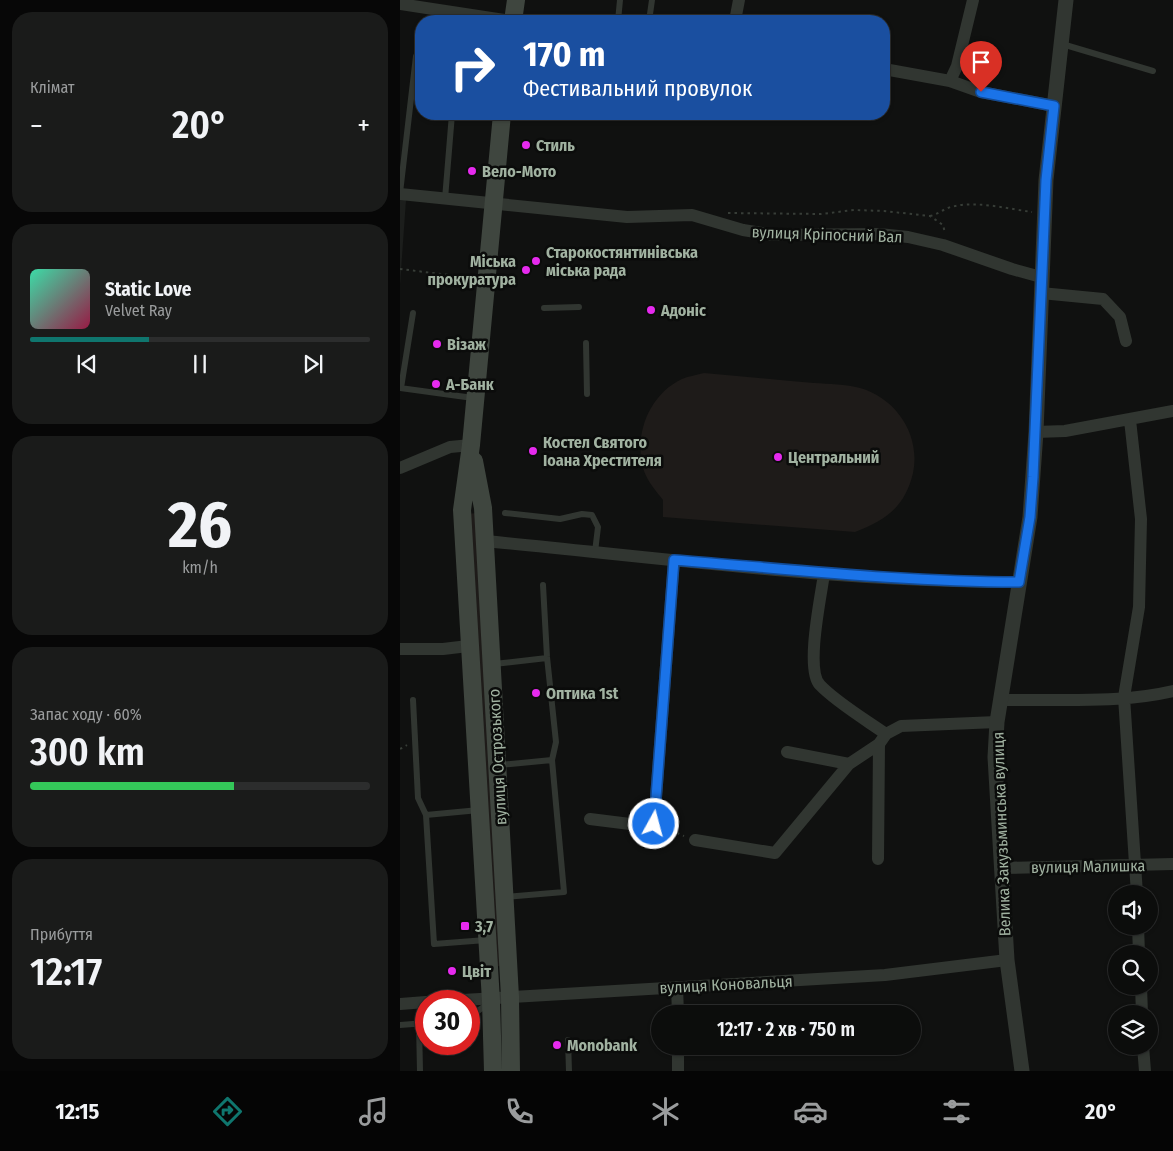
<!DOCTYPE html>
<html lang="uk">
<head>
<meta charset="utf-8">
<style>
	:root { --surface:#0c0d0c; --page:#1a1b1a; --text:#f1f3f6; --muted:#9a9c9d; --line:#2c2d2d; --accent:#0f766e }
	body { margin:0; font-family:"Fira Sans Condensed",sans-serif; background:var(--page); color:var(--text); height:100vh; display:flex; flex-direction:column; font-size:19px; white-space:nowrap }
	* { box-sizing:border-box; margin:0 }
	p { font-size:16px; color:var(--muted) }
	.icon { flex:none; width:28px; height:28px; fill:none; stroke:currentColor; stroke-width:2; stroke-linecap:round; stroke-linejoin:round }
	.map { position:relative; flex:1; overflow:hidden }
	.sheet { display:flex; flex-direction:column; gap:12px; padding:12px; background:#070707; width:400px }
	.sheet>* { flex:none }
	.hud { position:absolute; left:15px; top:15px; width:475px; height:105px; border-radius:20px; box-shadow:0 1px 4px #0004,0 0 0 1px var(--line); background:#1a4fa0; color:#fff; overflow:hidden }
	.controls { position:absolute; left:708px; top:885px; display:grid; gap:10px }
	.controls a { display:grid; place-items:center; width:50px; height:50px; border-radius:50%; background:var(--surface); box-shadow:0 1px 4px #0004,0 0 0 1px var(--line); font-size:25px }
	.speed { position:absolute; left:15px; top:990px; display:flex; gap:10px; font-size:25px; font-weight:700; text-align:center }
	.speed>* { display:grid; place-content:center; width:65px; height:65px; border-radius:50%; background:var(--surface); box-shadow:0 1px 4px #0004,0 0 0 1px var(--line); line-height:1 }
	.speed .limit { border:8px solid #d22; background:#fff; color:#111 }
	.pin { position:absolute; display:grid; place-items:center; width:42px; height:42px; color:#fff; margin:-51px -21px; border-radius:50% 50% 50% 0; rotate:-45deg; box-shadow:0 0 5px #0007 }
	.pin .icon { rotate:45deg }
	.me { position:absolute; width:55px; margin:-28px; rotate:7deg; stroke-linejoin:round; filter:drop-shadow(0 0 4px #0008) }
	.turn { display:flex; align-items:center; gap:18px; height:105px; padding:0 25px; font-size:22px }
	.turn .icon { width:65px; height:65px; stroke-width:2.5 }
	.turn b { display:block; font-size:35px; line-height:42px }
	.big { font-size:38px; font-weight:600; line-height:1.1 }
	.sheet .card { flex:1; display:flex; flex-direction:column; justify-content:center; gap:8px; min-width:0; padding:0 18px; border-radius:20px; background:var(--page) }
	.sheet .dial { align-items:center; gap:0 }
	.dial b { font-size:65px; line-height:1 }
	.song { display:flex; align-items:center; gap:15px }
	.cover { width:60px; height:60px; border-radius:8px; background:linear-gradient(135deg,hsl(160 70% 55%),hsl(340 70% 35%)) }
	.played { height:5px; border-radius:2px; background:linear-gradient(90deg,var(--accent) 35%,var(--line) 35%) }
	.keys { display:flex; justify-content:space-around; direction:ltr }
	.heat { display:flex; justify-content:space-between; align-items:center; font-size:28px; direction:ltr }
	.charge { height:8px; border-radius:4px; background:linear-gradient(90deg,#34c759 60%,var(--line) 0) }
	.trip { position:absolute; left:251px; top:1005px; width:270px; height:50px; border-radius:25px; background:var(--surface); box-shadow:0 1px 4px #0004,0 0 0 1px var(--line); font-weight:600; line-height:50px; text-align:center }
	.tab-bar { display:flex; height:80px; justify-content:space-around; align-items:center; background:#050505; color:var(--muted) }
	.tab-bar .icon { width:35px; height:35px }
	.tab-bar .selected { color:var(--accent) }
	.tab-bar b { font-size:22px; color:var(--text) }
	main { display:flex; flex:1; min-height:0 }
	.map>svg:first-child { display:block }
</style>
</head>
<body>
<main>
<section class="sheet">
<div class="card"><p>Клімат</p>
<div class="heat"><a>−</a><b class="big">20°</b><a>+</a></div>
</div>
<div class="card">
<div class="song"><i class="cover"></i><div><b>Static Love</b><p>Velvet Ray</p></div></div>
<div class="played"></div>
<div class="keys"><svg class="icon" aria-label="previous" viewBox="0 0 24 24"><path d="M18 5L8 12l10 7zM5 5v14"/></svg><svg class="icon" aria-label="pause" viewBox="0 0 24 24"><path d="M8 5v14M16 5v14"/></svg><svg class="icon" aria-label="next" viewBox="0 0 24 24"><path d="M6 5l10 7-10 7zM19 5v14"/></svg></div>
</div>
<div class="card dial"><b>26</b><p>km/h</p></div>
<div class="card"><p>Запас ходу · 60%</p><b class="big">300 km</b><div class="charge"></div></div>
<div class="card"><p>Прибуття</p><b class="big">12:17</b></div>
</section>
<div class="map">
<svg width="773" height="1071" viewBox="0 0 773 1071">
	<rect width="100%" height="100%" fill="#101110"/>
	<path fill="#1c1e1c" d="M0,199L6,200L0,285Z"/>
	<path fill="#1e1b19" d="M304,373C341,376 377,380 414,383C429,384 446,384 460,388C496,398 521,435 513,473C505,507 486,520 455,532L263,517V500C256,491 248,482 244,471C233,437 248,395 282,379C289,376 297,375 304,373Z
		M78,513L104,966H93L65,514Z"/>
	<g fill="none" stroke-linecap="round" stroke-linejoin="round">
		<path stroke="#373d37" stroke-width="2" stroke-dasharray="2.5 4" stroke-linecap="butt" d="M328,213L421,214L454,210L484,211L530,216L543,225L545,233
			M530,216C539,214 546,207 555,206C579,201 609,209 632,212
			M0,269L74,278
			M0,749L7,745
			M265,828L284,836"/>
		<path stroke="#313631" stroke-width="6" d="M218,21L220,0
			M249,21L252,0
			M662,44L753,71
			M0,193L16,56L21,57
			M45,199L52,114
			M144,308L179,307
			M186,343L187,394
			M0,388L73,398
			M1,388L13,313
			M105,513L160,519L182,514L192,515L198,527L195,552
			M94,664L147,658
			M13,700L18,798L26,815L34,944L86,940
			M99,765L152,760
			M26,815L79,810
			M105,897L164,892L152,760L156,742L147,657L143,585
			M69,1017L88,1004
			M19,1023L20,1071
			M0,1025L26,1023
			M168,1040L169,1071"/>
		<path stroke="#313631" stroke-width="12" d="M0,4L111,21
			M335,21L339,0
			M484,69L550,81L581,92L654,106
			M550,81L557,66L573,0
			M0,194L227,217L292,215L343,230L374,235L479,234L508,237L543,245L612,269L641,277
			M641,293L703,299L720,317L726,341
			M730,420L741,519L739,607L724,697L737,894
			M636,432L665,431L773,411
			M0,468L50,447L71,445
			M85,541C262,558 440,582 619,582
			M424,574C421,596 405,670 420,685C436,702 466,720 486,734
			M0,649H43L68,646
			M600,700C657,699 718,704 773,691
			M449,764L479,744
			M190,819L246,826L254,824L274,560
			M295,840L375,853L449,764L387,752
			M478,859L479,744L486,734L501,726L597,722
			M602,868L773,864
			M738,926L739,954
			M741,986L742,1014
			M277,987L278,1014
			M45,1001L485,975L607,960
			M0,1004L26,1002
			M278,1046V1071
			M743,1046L745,1071"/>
		<path stroke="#313631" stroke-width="15" d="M622,1071L607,960L595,757L597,722L630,517L636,432L646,180L666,0"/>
		<path stroke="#3f463f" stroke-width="18" d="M113,21L116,0
			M74,461L83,508L110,997L111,1071
			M93,1071L91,1001L62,510L71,445L102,114"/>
	</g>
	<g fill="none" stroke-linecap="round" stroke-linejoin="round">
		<g stroke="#114b97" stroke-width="12">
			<path id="route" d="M254,824L274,560C389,569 503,582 619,582L630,517L633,477L646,180L654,106L581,92"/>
		</g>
		<use href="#route" stroke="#1a73e8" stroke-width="9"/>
	</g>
	<g fill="#e62aee" stroke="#0b0c0b" stroke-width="2">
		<circle cx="126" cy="145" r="5"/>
		<circle cx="72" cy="171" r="5"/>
		<circle cx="136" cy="261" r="5"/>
		<circle cx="126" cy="270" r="5"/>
		<circle cx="251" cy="310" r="5"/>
		<circle cx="37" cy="344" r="5"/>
		<circle cx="36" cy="384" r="5"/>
		<circle cx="133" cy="451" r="5"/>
		<circle cx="378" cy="457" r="5"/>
		<circle cx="136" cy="693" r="5"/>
		<rect x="60" y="921" width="10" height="10" rx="2.5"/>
		<circle cx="52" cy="971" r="5"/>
		<circle cx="157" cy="1045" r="5"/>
	</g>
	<g text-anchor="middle" stroke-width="5" stroke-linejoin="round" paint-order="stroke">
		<g font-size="16" font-weight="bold" fill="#a1b2a1" stroke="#0b0c0b" text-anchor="start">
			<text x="136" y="151">Стиль</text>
			<text x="82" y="177">Вело-Мото</text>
			<text x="146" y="258">Старокостянтинівська<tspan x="146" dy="18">міська рада</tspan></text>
			<text x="116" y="267" text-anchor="end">Міська<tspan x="116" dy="18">прокуратура</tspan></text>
			<text x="261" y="316">Адоніс</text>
			<text x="47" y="350">Візаж</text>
			<text x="46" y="390">А-Банк</text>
			<text x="143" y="448">Костел Святого<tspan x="143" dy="18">Іоана Хрестителя</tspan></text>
			<text x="388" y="463">Центральний</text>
			<text x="146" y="699">Оптика 1st</text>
			<text x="75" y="932">3,7</text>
			<text x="62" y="977">Цвіт</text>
			<text x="167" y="1051">Monobank</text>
		</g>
		<g font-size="16" fill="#a1b2a1" stroke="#0b0c0b">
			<text transform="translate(427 234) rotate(2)" y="6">вулиця Кріпосний Вал</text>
			<text transform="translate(97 757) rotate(-93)" y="6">вулиця Острозького</text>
			<text transform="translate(601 834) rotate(-92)" y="6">Велика Закузьминська вулиця</text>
			<text transform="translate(688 866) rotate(-1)" y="6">вулиця Малишка</text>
			<text transform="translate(326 984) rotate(-3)" y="6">вулиця Коновальця</text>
		</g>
	</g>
</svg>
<div class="controls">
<a><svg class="icon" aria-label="sound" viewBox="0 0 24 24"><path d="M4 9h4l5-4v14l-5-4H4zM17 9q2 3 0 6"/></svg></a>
<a><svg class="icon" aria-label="search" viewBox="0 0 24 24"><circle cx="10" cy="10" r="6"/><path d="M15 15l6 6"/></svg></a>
<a><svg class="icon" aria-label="layers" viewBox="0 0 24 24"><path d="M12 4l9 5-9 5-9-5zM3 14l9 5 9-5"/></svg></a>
</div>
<div class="speed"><div class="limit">30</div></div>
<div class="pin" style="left:581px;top:92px;background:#d93025"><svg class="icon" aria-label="arrive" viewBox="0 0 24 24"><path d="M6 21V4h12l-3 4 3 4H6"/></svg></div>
<svg class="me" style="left:254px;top:824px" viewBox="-20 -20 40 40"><circle r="17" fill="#1a73e8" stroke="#fff" stroke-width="3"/><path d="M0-11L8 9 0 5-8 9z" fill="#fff"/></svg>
<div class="trip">12:17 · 2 хв · 750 m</div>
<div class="hud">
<div class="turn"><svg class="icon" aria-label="right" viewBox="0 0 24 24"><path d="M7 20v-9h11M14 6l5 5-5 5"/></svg><div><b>170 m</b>Фестивальний провулок</div></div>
</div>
</div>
</main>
<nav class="tab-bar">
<b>12:15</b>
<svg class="icon selected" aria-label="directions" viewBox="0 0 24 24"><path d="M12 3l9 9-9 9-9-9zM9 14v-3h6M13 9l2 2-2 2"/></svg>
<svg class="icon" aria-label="music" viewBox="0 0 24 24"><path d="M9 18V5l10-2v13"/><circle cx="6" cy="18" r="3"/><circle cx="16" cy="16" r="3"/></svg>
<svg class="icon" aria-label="phone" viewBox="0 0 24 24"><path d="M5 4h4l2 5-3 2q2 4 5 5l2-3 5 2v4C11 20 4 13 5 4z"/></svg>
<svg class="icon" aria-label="climate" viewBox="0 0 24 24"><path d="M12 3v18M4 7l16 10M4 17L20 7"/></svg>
<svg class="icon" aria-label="car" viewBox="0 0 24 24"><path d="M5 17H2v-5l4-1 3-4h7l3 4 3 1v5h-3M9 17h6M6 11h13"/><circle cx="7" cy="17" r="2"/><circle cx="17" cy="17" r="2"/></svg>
<svg class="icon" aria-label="filters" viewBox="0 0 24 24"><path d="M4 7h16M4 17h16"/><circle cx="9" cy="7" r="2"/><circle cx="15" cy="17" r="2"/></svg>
<b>20°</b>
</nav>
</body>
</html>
